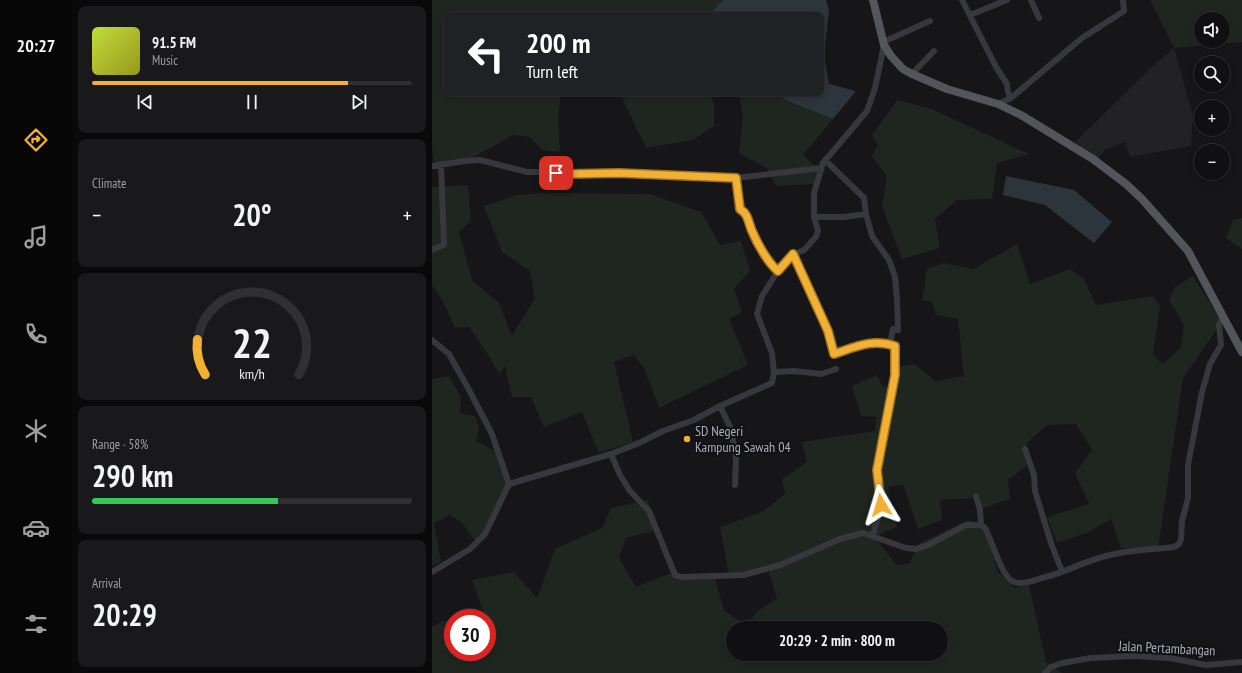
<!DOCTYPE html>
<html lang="en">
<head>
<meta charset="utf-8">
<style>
	:root { --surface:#101012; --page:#19191b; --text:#f1f3f6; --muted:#9c9d9f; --line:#303032; --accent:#f2b134 }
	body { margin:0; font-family:"PT Sans Narrow",sans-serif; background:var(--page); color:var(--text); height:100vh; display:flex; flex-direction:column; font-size:15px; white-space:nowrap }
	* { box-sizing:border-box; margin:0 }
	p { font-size:13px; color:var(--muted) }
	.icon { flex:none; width:22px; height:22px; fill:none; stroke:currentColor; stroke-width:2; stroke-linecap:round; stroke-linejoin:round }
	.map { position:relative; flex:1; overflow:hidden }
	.panel { display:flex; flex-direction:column; gap:6px; padding:6px; background:#09090a; width:360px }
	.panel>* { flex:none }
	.banner { position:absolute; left:12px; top:12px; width:380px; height:84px; border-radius:8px; box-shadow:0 2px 6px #0003,0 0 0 1px var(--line); background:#202124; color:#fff; overflow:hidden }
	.tools { position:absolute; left:762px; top:12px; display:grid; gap:8px }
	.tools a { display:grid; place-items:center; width:36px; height:36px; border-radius:50%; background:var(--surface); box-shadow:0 2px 6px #0003,0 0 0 1px var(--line); font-size:20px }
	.speed { position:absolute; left:12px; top:609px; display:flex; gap:8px; font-size:20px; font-weight:700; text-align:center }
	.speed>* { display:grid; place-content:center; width:52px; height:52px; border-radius:50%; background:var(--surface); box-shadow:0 2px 6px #0003,0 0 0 1px var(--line); line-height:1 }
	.speed .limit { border:6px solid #d22; background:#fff; color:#111 }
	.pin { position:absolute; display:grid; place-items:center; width:34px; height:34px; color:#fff; margin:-17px; border-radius:8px; box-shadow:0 2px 6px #0006 }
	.me { position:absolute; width:44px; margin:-22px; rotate:353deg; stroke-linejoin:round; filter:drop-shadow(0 0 3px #0008) }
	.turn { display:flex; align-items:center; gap:14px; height:84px; padding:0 16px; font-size:18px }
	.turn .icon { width:52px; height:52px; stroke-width:2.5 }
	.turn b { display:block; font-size:28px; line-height:34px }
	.big { font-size:30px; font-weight:600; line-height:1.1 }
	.panel .tile { flex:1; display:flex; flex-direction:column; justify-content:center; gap:6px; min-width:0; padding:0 14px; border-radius:8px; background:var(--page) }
	.panel .dial { align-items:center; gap:0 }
	.dial svg { height:104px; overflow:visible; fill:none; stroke:var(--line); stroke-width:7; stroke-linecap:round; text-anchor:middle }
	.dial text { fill:var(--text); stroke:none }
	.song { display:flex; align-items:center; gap:12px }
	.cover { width:48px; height:48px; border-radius:6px; background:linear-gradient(135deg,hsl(70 70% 55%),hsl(60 70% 35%)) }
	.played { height:4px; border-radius:2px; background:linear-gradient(90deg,var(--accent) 80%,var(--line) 80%) }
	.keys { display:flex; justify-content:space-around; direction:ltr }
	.heat { display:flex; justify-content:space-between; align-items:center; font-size:22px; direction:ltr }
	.charge { height:6px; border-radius:3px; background:linear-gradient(90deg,#34c759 58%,var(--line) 0) }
	.trip { position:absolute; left:294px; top:621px; width:222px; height:40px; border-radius:20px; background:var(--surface); box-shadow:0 2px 6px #0003,0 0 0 1px var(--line); font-weight:600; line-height:40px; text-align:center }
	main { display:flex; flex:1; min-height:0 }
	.dock { display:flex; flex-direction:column; width:72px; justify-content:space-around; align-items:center; background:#060607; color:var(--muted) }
	.dock .icon { width:28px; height:28px }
	.dock .selected { color:var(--accent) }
	.dock b { font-size:18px; color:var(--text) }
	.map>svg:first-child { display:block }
</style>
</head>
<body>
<main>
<nav class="dock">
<b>20:27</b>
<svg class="icon selected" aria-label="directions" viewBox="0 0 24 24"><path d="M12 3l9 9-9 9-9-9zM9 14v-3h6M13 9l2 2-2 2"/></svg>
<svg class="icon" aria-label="music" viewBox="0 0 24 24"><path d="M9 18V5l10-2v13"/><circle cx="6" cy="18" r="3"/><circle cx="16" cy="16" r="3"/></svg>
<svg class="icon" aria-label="phone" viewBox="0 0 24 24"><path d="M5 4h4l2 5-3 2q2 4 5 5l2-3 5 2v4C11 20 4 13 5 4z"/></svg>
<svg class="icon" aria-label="climate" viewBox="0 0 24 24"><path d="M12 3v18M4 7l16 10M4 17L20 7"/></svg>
<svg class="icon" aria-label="car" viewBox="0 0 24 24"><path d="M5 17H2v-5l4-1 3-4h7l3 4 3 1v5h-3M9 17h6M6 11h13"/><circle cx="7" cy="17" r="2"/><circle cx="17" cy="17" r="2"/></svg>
<svg class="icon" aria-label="filters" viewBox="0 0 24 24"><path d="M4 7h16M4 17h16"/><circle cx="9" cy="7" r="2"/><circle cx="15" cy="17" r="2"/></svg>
</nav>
<section class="panel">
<div class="tile">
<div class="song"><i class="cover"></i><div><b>91.5 FM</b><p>Music</p></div></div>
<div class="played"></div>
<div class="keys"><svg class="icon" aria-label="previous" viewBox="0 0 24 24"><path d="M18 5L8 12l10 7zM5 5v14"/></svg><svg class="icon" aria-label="pause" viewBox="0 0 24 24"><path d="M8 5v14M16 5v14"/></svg><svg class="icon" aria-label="next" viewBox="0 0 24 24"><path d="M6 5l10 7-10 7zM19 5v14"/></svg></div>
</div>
<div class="tile"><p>Climate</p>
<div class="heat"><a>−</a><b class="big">20°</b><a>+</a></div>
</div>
<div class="tile dial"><svg viewBox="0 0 100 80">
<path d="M14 69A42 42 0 1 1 86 69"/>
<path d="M14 69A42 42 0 0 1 8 42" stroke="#f2b134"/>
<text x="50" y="56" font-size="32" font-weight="700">22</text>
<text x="50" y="72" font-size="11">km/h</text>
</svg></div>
<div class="tile"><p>Range · 58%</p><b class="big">290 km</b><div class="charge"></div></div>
<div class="tile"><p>Arrival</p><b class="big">20:29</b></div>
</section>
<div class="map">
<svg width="810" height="673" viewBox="0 0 810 673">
	<rect width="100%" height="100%" fill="#161618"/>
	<path fill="#222225" d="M742,48L761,116L759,146L698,157L693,142L673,150L665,160L643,142L721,66Z"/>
	<path fill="#1e261f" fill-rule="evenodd" d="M0,0H291L280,11L283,15H15V93H129L126,118L128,152L110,150L98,137L81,135L36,160L3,169L0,148Z
		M718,0H810V42L742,48ZM769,19H791V41H769Z
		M188,93H277L282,103V126L261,140L214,148Z
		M307,93H347L353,100L401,119L371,155L387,170L383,184L344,186L335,168L307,153L311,117Z
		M465,100L500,109L597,154L565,163L560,199L525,200L503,219L508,248L470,259L450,206L455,177L440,156L446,145L440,135Z
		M36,185L39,221L27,232L40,280L67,303L80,336L103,298L98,271L70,252L52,206L85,195L111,193L218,194L269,212L288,245L309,241L318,271L302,289L310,312L297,319L316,365L227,408L212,368L202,355L182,362L201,442L167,453L150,412L112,427L99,397H80L73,366L67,374L58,358L37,327L23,328L11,301L0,285V187Z
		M810,218V249L794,238L801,220Z
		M585,244L598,284L638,269L652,279L664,305L721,296L728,305L721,355L731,364L749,347L752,325L737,300L743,287L761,276L790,322L751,378L726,549L689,548L679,519L657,532L625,543L615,517L657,504L643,473L660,450L644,424L615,425L595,443L596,465L576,480L578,499L549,509L543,498L508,500L510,520L486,529L471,484L456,487L465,527L442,537L465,565L478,563L486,544L536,520L553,527L565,571L582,588L597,585L614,662L630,673H0V627L10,621L21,620V652H55V618H39L53,616L40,580L82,572L105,598L123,549L170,528L179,508L216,500L226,530L194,538L187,558L204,587L237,574L282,576L292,610L313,625L327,610L345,599L336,569L297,575L288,527L330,512L353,494L350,479L375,462L370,442L443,431L444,417L429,416L420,386L445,375L451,387L468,382L465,367L483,364L503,381L532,376L526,319L504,315L500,302L490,300L495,269L511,263L541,269ZM301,628H509V654H301Z
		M17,376L29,397L28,413L43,416L47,427L44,441L67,453L76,481L56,531L44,542L31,524L18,515L2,523L9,562L0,565V379Z"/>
	<path fill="#2c353c" d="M291,0H394L397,10L392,56L397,84L424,91L401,119L353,100L347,93H389V15H283L280,11Z
		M574,176L642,190L680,222L662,243L613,205L571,195Z"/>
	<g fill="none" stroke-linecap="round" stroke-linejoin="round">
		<path stroke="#37383d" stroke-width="6" d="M530,0L564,67L575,84L576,92L579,98
			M599,0L607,18
			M538,15L575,0
			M451,42L498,21
			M480,74L502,51
			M566,104L579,98L650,38L692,11L691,0
			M393,160L432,198L434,214L440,236L457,260L463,277L465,299L466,330L461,329L458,344
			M0,166L33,161L48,160L95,172H113L135,174L187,173L304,178L389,168
			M304,178L308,209C317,215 316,222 320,231C325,244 336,263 346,271
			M382,217H412L434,214
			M0,250L9,246L12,244L9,164
			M361,255L395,331L402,354C423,347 441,338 463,346V375L445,470L449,505L448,514L443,526L441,536
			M0,340L17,354L36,388L60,434L77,484
			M342,372L362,371L389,374L404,369
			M288,406L299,429L304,458L303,485
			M593,449L602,475L603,491L620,546L630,571
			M179,454L188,475L198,491L217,511L243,575L249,577L312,575L348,565L408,539L431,533L474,548L484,549L496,545L534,525H549L553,528C560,540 569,575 580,581C589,586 604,580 613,577C632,573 649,563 667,558C691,550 717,550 742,547L747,544L749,540L750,521L756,498V465L770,392L778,364L789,345L787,325L791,316
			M544,496L548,510L549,525
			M0,572L38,549L53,534L77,484L179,454L207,443L231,431L262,420L288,406L340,383L342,372L340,353L325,314L330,296L346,271L361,255L372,250L384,237L386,231L382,217V193L391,163L435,111L443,88L452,45
			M613,673L619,667L630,663L659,658L701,656L738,658L774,665L810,662"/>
		<path stroke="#53555c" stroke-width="8" d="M441,0L452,45L459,56L471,69L480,74L515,89L566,104L589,115L661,159L694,184L710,199L756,251L810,352"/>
	</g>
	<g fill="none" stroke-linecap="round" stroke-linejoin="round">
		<g stroke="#9d7322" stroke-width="10">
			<path id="route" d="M124,173L135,174L187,173L304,178L308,209C317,215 316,222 320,231C325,243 336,263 346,271L361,254L396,331L402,354C423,347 441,338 463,346V375L445,470L449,505"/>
		</g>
		<use href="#route" stroke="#f2b134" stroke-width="7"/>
	</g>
	<circle fill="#f2b134" stroke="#111113" stroke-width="1.5" cx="255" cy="439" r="4"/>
	<g text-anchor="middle" stroke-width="4" stroke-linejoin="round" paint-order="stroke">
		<g font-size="14" fill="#a8adb8" stroke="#111113" text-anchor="start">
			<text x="263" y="436">SD Negeri<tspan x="263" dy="16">Kampung Sawah 04</tspan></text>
		</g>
		<g font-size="14" fill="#a8adb8" stroke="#111113">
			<text transform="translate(735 648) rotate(3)" y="5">Jalan Pertambangan</text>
		</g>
	</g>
</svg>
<div class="tools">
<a><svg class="icon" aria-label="sound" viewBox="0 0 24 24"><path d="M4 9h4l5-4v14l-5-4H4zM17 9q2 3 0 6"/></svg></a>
<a><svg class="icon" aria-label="search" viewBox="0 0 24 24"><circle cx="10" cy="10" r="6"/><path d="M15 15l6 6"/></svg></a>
<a>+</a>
<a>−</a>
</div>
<div class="speed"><div class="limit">30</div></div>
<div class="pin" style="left:124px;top:173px;background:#d93025"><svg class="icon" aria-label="arrive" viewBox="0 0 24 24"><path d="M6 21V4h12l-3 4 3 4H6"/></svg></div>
<svg class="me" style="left:449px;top:505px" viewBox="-20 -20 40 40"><path d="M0-17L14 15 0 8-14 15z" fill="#f2b134" stroke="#fff" stroke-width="4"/></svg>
<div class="trip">20:29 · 2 min · 800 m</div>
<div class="banner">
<div class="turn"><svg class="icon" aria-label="left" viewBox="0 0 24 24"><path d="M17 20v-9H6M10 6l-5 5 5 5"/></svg><div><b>200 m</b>Turn left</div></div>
</div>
</div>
</main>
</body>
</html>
